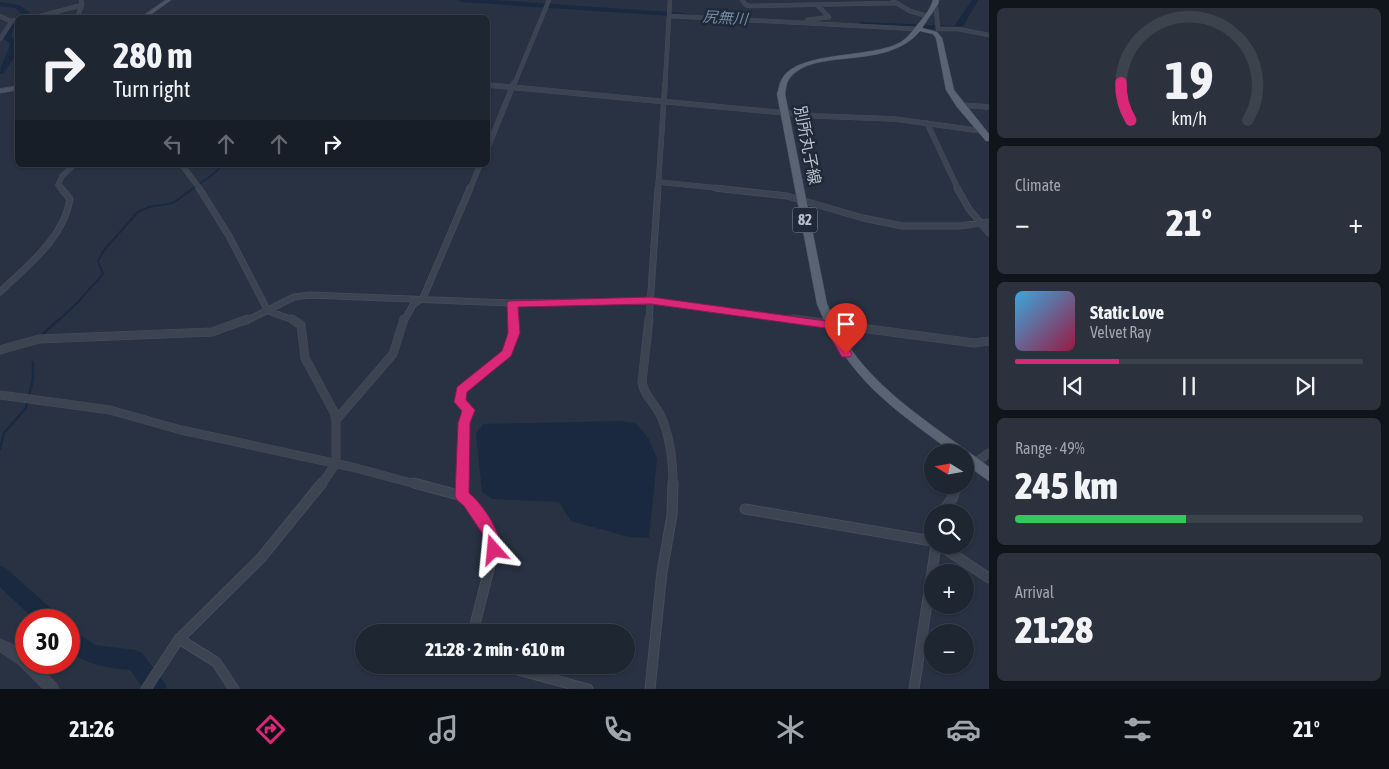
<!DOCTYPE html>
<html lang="en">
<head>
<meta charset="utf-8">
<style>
	:root { --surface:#1e2632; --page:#2b323e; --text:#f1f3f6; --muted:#a1a5ac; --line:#3c434d; --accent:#db2777 }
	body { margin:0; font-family:"Asap Condensed","Noto Sans JP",sans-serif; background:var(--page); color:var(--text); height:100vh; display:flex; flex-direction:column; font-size:19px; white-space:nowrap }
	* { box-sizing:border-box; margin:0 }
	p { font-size:16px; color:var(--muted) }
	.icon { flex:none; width:28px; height:28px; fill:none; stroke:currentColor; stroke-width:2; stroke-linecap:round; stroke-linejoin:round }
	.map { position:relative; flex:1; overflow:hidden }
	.drawer { display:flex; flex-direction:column; gap:8px; padding:8px; background:#10151c; width:400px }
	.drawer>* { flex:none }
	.guide { position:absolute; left:15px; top:15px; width:475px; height:152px; border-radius:8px; box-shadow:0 1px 4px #0004,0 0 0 1px var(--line); background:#1e2632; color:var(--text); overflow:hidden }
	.needle { width:32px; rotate:281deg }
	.fabs { position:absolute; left:924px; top:444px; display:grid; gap:10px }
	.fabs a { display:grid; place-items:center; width:50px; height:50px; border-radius:50%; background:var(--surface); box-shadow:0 1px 4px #0004,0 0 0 1px var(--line); font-size:25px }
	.speed { position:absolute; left:15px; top:609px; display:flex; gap:10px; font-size:25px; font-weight:700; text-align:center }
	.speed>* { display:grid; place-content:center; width:65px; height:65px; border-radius:50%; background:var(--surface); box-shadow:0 1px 4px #0004,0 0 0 1px var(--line); line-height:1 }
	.speed .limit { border:8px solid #d22; background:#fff; color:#111 }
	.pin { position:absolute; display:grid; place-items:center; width:42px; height:42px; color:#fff; margin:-51px -21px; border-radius:50% 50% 50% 0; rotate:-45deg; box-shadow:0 0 5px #0007 }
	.pin .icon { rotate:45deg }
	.me { position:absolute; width:55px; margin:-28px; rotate:342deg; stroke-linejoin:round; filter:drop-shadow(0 0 4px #0008) }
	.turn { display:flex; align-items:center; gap:18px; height:105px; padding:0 15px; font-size:22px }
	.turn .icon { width:65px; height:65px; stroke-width:2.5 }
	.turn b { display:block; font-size:35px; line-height:42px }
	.lanes { display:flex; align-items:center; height:48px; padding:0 15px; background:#0003; justify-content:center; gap:25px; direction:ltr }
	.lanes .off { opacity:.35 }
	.big { font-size:38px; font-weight:800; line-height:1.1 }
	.drawer .tile { flex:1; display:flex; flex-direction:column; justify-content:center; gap:8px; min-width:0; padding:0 18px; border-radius:8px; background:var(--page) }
	.drawer .dial { align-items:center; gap:0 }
	.dial svg { height:130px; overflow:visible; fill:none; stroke:var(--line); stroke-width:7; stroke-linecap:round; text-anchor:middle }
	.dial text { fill:var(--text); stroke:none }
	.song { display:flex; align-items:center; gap:15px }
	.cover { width:60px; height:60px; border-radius:8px; background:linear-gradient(135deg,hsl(200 70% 55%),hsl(340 70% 35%)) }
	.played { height:5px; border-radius:2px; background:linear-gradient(90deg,var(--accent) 30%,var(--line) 30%) }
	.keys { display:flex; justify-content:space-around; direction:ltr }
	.heat { display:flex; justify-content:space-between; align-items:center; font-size:28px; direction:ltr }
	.charge { height:8px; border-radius:4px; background:linear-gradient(90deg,#34c759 49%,var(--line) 0) }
	.trip { position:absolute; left:355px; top:624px; width:280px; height:50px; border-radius:25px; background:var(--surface); box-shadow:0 1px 4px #0004,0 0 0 1px var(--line); font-weight:800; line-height:50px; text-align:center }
	.tab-bar { display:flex; height:80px; justify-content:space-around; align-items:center; background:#0c0f14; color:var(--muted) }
	.tab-bar .icon { width:35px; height:35px }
	.tab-bar .on { color:var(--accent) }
	.tab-bar b { font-size:22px; color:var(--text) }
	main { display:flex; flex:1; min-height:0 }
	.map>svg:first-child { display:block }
</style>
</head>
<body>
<main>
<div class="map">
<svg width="989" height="689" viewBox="0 0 989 689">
	<rect width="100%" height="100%" fill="#283242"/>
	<path fill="#1a2940" d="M621,421L635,423L649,439L657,459L649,538L629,537L571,521L559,502L492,499L482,492L476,434L483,424Z"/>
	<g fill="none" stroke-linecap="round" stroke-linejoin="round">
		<path stroke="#1a2940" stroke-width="2" d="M98,261L104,250L138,212L149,207L173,203L216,172L221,165
			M58,321L77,303L103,274L99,264"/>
		<path stroke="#1a2940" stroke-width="2.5" d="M42,335L59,319
			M0,449L4,433L26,408L33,379V362"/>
		<path fill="#1a2940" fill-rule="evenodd" d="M458,0H492L685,13L689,15L685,17L461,2Z
			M972,0H978L964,25L956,30L861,26L857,24L861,22L954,26Z
			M0,2L19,5L29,12L26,18H19L21,13L15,8L0,6Z
			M15,19H18V25L13,29L11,37L18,43L16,55L3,74H0C0,63 8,55 10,44L3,38L6,28Z
			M0,566L7,569L56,613L59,620H35L0,587Z
			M69,627L95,645L135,650L142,653L164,682L167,689H144L130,670C107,668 87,665 69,651Z"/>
		<g stroke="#454d5b" stroke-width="4.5">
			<path id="minor-far4" d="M742,0L746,5L750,6L896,3
				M893,1L910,11L927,16
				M936,8L938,29
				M0,16L10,21L18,20
				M670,16L917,29
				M33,18L82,5
				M77,18L82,5L81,0
				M807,20L829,17L817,5
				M938,29H958L989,35
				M0,39L12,21
				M514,85L549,0
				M665,85L670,0"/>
		</g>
		<g stroke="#454d5b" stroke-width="5.5">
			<path id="minor-far3" d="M488,85L817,116L895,119L982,131
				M960,105L989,107
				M927,123L958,189
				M488,147L514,83
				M182,165L200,189
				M658,182L727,189
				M62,189L58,185L62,176L74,165
				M470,189L480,165
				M658,189L665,83"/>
		</g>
		<g stroke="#454d5b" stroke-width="7">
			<path id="minor-far2" d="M199,188L229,236L268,311L296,321
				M715,188L787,196L863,218L902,226H959L989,222
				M957,188L969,209L989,233
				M0,292C27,266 64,238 70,199L61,188
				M512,303L513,321
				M246,321L294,297L310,295L512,303L651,301L802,321
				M404,321L413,305L423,298L470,188
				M649,321L658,188"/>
		</g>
		<g stroke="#454d5b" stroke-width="9">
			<path id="minor-far1" d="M292,319L301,325L305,358L334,412L336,420
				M649,319L642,382C644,396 655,403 661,416C670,437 673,462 673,485
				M793,319L974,343L989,341
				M0,350L39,339L212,332L248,319
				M0,395L110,410L181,430L352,467L419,485
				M965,470L989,453
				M321,485L336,463V420L393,354L404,319
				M462,485L464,423L469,410L460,402L461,390L507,353L514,333L513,319"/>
		</g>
		<g stroke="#454d5b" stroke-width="11">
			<path id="minor" d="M414,483L462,496L469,502L491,534L494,550L473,632
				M462,496V483
				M745,509L932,541
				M942,512L952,499L957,485
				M939,545L989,578
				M179,639L216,662L234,689
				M500,665L588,689
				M146,689L179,639L261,558L322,483
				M650,689L662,572L672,515L673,483
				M914,689L936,545"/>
		</g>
		<g stroke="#454d5b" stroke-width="1">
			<path id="tertiary" d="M0,639L12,644L26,654V662H36L57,684L59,689H43L17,663L0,652Z"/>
		</g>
		<g stroke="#454d5b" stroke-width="1">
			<path id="secondary" d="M166,0H171L146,18H140Z
				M18,86V90L0,93V89Z"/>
		</g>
		<g stroke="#454d5b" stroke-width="1">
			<path id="primary" d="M933,0H939L938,4L922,28L937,32L942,38L954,90L989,134V141H986L957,107L946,90L936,38L933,34L920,31C886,72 813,46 789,79C786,83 786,90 785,94L827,304C834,319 840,335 850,348C885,398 942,431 989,467V481L965,464V452H952C891,407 847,378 817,304L777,94C779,90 779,83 782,79C798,50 872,59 901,42C907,38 911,33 914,29C921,20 930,11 933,0Z"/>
		</g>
		<use href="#minor-far4" stroke="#3c4451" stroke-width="4"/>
		<use href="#minor-far3" stroke="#3c4451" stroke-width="5"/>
		<use href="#minor-far2" stroke="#3c4451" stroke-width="5.5"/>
		<use href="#minor-far1" stroke="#3c4451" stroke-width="8"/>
		<use href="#minor" stroke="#3c4451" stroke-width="9"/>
		<use href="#tertiary" fill="#3c4451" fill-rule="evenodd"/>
		<use href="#secondary" fill="#4a5364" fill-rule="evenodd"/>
		<use href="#primary" fill="#5a6371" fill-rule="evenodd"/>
	</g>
	<path fill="#db2777" stroke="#8e194d" d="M651,297L833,322L852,354L850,357H842L825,328L651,304L518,307L520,333L511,356L467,392L466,400L475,410L470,423L469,493C482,503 507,539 499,555L494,557L489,555L484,536L464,506L457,500L455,496L458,423L462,411L454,402L457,387L502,351L508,333L507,303L509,301Z"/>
	<g text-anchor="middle" stroke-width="5" stroke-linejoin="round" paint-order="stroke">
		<g font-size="15" font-style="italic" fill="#7389a9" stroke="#202937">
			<text transform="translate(725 18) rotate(4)" y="5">尻無川</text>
		</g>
		<rect fill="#202937" stroke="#8b939f" stroke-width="1" x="792.5" y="207.5" width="25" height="25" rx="4"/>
		<g font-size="15" font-weight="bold" fill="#b9c0cb">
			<text x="805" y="225">82</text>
		</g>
		<g font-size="16" fill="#b9c0cb" stroke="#202937">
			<text transform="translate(808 145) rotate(79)" y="6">別所丸子線</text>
		</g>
	</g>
</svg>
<div class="fabs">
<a><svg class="needle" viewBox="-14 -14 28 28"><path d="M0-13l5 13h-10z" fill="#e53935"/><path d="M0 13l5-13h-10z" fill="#a1a5ac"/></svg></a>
<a><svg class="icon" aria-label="search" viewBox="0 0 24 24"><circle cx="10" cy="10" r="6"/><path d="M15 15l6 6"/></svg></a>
<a>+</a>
<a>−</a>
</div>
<div class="speed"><div class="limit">30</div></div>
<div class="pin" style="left:846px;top:354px;background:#d93025"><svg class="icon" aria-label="arrive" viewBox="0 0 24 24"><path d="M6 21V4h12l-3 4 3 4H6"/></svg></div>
<svg class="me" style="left:494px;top:550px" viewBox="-20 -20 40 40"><path d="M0-17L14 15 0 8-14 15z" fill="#db2777" stroke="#fff" stroke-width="4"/></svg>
<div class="trip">21:28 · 2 min · 610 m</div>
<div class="guide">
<div class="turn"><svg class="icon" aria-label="right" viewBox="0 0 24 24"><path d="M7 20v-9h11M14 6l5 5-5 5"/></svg><div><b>280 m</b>Turn right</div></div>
<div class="lanes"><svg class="icon off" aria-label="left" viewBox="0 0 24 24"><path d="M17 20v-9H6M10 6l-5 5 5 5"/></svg><svg class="icon off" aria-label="ahead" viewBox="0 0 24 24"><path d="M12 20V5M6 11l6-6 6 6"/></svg><svg class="icon off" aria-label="ahead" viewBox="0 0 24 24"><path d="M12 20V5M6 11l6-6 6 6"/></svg><svg class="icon" aria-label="right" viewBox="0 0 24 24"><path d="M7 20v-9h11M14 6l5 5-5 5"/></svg></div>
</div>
</div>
<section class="drawer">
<div class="tile dial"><svg viewBox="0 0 100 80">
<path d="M14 69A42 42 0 1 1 86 69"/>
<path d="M14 69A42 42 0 0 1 8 46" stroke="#db2777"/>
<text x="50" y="56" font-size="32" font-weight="700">19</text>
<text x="50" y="72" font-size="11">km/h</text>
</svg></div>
<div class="tile"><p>Climate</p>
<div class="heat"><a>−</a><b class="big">21°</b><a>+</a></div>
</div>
<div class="tile">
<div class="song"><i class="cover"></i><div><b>Static Love</b><p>Velvet Ray</p></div></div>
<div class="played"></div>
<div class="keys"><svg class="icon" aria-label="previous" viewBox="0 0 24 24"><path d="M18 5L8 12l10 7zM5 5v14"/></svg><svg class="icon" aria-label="pause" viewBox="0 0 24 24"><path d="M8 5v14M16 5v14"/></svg><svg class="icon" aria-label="next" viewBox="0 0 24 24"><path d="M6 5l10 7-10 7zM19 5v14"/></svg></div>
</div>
<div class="tile"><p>Range · 49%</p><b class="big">245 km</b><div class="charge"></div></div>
<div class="tile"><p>Arrival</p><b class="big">21:28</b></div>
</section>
</main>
<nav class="tab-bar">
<b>21:26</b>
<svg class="icon on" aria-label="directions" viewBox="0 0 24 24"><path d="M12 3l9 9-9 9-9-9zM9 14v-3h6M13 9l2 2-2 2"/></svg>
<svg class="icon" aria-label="music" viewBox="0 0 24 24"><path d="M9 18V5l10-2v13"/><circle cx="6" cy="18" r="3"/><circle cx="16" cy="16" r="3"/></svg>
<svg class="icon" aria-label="phone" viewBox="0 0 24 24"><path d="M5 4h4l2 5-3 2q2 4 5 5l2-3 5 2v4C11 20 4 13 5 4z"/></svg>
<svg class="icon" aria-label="climate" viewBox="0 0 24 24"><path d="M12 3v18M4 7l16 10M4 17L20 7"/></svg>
<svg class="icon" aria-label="car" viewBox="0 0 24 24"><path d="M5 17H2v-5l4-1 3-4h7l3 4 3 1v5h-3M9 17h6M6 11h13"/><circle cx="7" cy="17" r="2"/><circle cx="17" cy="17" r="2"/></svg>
<svg class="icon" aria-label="filters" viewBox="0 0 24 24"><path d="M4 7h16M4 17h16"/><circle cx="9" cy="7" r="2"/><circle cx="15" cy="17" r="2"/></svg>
<b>21°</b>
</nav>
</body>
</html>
